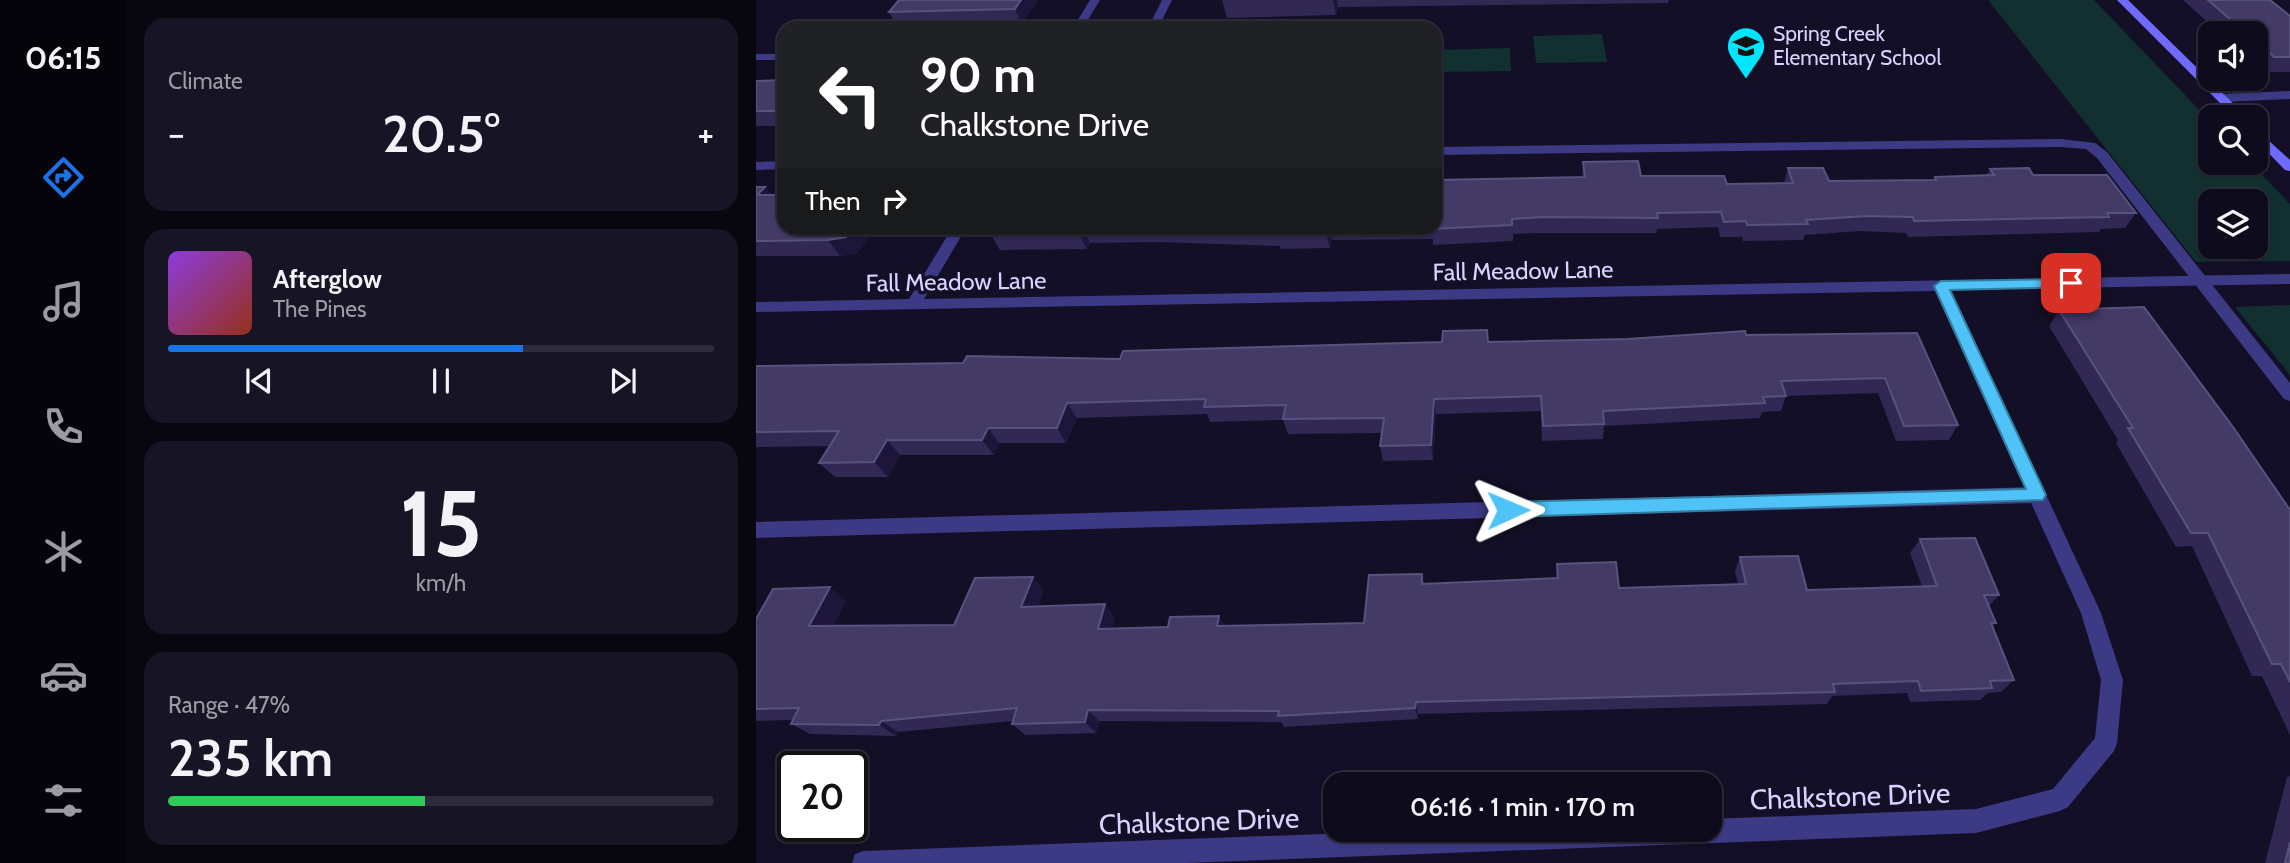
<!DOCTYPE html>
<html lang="en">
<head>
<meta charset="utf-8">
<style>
	:root { --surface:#0e0b1c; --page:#171425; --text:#f1f3f6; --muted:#9b9ba3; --line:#2e2b3b; --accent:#1a73e8 }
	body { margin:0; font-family:Cabin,sans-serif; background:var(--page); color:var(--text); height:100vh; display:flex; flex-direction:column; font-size:26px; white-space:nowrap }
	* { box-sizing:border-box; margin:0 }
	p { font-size:23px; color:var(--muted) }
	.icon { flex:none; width:38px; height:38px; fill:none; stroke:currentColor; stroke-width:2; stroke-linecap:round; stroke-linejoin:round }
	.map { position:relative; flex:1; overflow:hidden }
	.side { display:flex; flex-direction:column; gap:18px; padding:18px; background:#08060f; width:630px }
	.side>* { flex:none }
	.banner { position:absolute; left:21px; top:21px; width:665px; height:214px; border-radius:21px; box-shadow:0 2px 5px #0004,0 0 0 2px var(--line); background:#202124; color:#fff; overflow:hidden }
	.buttons { position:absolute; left:1442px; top:21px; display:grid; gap:14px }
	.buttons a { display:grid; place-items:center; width:70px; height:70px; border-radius:14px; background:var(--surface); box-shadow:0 2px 5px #0004,0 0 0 2px var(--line); font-size:35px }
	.speed { position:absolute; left:21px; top:751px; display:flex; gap:14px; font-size:35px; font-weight:700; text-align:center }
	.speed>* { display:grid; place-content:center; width:91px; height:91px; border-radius:50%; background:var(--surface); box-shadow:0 2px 5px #0004,0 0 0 2px var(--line); line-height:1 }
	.speed .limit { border:4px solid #111; border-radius:10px; background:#fff; color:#111 }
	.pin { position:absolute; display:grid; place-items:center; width:60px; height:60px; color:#fff; margin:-30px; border-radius:14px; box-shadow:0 4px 10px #0006 }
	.me { position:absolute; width:77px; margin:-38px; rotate:89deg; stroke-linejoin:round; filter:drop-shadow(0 0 5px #0008) }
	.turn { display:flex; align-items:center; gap:24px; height:147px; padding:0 28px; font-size:32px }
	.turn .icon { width:91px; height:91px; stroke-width:2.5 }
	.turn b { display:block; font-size:49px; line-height:60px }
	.then { display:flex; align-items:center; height:66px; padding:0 28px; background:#0003; gap:14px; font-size:26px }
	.big { font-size:52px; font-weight:600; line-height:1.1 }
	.side .widget { flex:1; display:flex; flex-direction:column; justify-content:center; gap:10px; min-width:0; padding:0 24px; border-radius:21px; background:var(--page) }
	.side .dial { align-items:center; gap:0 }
	.dial b { font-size:91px; line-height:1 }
	.song { display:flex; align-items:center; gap:21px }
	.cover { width:84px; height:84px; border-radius:10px; background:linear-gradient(135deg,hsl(270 70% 55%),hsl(10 70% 35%)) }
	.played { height:7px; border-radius:4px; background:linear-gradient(90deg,var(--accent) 65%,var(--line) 65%) }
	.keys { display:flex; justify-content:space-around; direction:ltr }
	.heat { display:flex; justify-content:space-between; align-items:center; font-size:38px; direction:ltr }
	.charge { height:10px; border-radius:5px; background:linear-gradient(90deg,#34c759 47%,var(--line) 0) }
	.trip { position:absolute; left:567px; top:772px; width:399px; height:70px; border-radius:21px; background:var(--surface); box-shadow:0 2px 5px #0004,0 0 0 2px var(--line); font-weight:600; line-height:70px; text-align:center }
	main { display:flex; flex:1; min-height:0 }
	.tabs { display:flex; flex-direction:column; width:126px; justify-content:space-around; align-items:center; background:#06040b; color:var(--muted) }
	.tabs .icon { width:49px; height:49px }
	.tabs .active { color:var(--accent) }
	.tabs b { font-size:32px; color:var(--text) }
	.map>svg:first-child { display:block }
</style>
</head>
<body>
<main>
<nav class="tabs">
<b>06:15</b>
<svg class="icon active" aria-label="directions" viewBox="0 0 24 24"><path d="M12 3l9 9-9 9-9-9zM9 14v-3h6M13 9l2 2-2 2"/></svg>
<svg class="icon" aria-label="music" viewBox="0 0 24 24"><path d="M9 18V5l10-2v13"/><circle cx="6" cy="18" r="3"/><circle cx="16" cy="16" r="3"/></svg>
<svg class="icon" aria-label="phone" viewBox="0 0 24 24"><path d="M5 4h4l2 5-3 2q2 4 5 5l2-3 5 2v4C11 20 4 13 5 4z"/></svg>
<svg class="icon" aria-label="climate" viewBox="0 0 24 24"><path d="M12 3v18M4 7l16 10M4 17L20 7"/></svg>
<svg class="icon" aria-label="car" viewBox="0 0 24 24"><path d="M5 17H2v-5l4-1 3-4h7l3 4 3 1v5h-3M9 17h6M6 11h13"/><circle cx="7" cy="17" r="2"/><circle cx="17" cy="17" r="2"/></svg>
<svg class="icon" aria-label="filters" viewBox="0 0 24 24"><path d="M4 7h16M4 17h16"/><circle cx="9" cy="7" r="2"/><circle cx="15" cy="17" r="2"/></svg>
</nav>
<section class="side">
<div class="widget"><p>Climate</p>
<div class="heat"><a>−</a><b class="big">20.5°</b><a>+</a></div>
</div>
<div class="widget">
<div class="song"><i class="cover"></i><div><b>Afterglow</b><p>The Pines</p></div></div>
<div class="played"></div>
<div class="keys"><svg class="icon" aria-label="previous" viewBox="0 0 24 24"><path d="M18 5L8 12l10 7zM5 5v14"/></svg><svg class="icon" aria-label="pause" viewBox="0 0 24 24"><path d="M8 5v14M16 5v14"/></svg><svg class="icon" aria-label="next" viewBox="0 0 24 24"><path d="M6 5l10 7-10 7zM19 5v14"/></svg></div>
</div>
<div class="widget dial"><b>15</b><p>km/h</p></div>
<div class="widget"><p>Range · 47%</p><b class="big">235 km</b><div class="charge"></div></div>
</section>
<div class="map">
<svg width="1534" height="863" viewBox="0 0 1534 863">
	<rect width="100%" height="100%" fill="#130f26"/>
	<path fill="#12302f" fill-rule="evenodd" d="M1232,0H1338L1454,121V163H1495L1534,204V261L1440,262ZM1500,201V247H1454V201Z
		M846,34L851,62L780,63L777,36Z
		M754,48L755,71L679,72V50Z
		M1534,305V375L1479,307Z"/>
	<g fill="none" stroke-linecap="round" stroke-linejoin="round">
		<path fill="#3d3a85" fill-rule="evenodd" d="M406,0H416L402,28H392Z
			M1534,91V99L1465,102L1459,98L1465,94Z
			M1305,139L1339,143L1351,152L1534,383V401L1528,399L1341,158L1330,149L1305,147L679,155V147Z
			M28,161V169L0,170V162Z
			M1281,487L1288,490L1290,495L1288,500L1281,503L0,538V522Z"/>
		<path fill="#3d3a85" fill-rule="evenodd" d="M334,0H344L327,28H317Z
			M0,54H28V60H0Z
			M196,228H210L168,299L1534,274V284L1195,290L1345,613L1367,680L1361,743L1358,751L1312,807L1304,811L1220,833L431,863H96L99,854L108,851L674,830H954V819L1220,809L1297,789L1339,738L1345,680L1325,613L1179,291L0,312V302L153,299Z"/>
		<path fill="#6f6bff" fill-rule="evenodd" d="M1361,0H1372L1491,117H1478Z
			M1500,129L1534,160V171L1529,170L1500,140Z"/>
	</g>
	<path fill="#312854" d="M282,0L265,23L141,26L133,12Z
		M466,0H913L912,3L582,7L580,15L471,18Z
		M1427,0H1514L1534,16V72H1508L1500,65V33H1464Z
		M28,80V126H0V81Z
		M827,162L885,176L971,184L1028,183L1032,168L1073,181L1177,180L1179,177L1230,176L1234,169L1277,175L1380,213L1369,228L1345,229L1343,232L1152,237L1150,233L1104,231L1049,235L1047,240L987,241L986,237H964L962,227L901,229L900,233H786L757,234V241L677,245V239L576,240L574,248L525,249L524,246L402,242L334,243L331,249L244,250L235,235L239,228H679L826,177Z
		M0,187H9L15,195L28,228H120L101,253L84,256H0Z
		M1303,310L1534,510V735L1506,676H1496L1436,546L1420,547L1360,443L1362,440L1293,326Z
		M1161,333L1202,425L1193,440L1140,441L1122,393L1030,396L1025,411L1006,412L1004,418L848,426L847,439L786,441L785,411L680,414L677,460L627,461L624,446L626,433L532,434L527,420L454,422L451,414L321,418L310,443H243L238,455H144L132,477H79L63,463L74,446L0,447V366L207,363L364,359L732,342L871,339L990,335Z
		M1164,539L1243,595L1233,606L1240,623L1236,627L1258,680L1245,692L1232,693L1224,700L1154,702L1151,693L1076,696L1071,704L662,714V719L528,727L525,722L343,721L340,733L269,735L256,724L257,721L142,732L140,736L54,734L35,724L36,720L0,721V619L90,600L77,626L198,625L288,590L282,606L359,617L356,628L412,627L463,616L469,626L608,623L666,574L668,584L800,578L801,564L863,588L982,584L979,571L984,557L1051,590L1166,586L1154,553Z
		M1534,776V863H1509L1531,777Z"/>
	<path fill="#1d163a" d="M265,0H282L265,23L259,9Z
		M577,0H581L582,7L580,15Z
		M9,187L21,203L1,195Z
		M97,228H120L101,253L84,256L72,240Z
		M326,228L334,243L331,249L323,234Z
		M572,228H573L576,240L574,248L570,233Z
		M678,399L680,414L677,460L675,445Z
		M311,403L321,418L310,443L301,428Z
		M232,428L243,443L238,455L226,440Z
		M131,440L144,455L132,477L118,462Z
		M277,577L288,590L277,620L265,607Z
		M74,587L90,600L71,638L53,626Z
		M349,604L359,617L352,641L342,629Z
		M463,616L471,629L461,626Z
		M660,702L662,714V719L659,708Z
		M332,710L343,721L340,733L329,722Z
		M125,721L142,732L140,736L123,725Z"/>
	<path fill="#433a66" stroke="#5a527e" stroke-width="2" d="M143,0H265L259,9L133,12Z
		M1452,0H1514L1534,16V57H1518L1500,41V33H1490Z
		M28,80V111H0V81Z
		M882,161L885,176H968L971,184L1037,183L1032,168H1067L1073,181L1180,180L1179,177L1238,175L1234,169L1273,168L1277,175H1351L1380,213H1351L1353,217L1158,221L1157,217L1110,216L1050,220L1052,224L991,225L990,221L968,222L965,212L901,213L902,218L787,217L756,219V225L676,229V228H679V180L829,177L827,162Z
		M0,187H9L1,195H28V228H97L90,237L72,240L0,241Z
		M239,228H326L323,234L235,235Z
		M428,228H572L570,233L521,234L522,230Z
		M1388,307L1477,427L1534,510V682L1525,664H1516L1452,533H1435L1372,428H1377L1303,310Z
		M731,330L732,342L871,339L989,331L990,335L1161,333L1202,425L1148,426L1129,378L1025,381L1030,396L1007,397L1009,403L847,411L848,424L787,426L785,396L678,399L675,445L624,446L628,418L527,419L530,405L448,407L450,399L311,403L301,428H232L226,440H131L118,462L63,463L83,431L0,432V366L207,363L211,356L364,359L367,351L686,342L687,331Z
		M1219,538L1243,595H1228L1240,623H1235L1258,680L1234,681L1236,688L1165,691L1162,681L1077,684L1079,692L660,702L659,708L522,716L523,711L332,710L329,722L256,724L261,708L125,721L123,725L35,724L43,708L0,709V619L17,589L74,587L53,626L198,625L219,578L277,577L265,607L349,604L342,629L412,627L414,617L463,616L461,626L608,623L613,575L666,574V584L802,578L801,564L860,562L863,588L990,584L984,557L1042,556L1051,590L1181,586L1164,539Z
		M1534,842V863H1529Z"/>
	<path fill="#4fc3f7" stroke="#337fa1" stroke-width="2" d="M1315,279L1320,280V287L1194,290L1290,495L1287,500L752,517L743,510L752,502L1270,489L1178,286L1185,281Z"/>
	<defs>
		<g id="school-pin" transform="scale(2.0125)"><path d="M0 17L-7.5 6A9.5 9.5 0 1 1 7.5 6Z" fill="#00e5ff" stroke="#130f26"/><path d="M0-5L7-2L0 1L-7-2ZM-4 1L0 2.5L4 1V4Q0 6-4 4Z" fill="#111"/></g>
	</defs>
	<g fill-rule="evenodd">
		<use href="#school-pin" x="990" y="46"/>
	</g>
	<g text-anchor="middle" stroke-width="7" stroke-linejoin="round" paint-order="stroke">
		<g font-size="21" fill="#d9d4ff" stroke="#130f26" text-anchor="start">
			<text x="1017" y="41">Spring Creek<tspan x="1017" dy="24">Elementary School</tspan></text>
		</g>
		<g font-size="24" fill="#d9d4ff" stroke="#130f26">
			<text transform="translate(767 271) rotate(-1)" y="8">Fall Meadow Lane</text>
			<text transform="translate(200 282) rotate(-1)" y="8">Fall Meadow Lane</text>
		</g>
		<g font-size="28" fill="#d9d4ff" stroke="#130f26">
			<text transform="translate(1094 796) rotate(-2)" y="10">Chalkstone Drive</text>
			<text transform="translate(443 821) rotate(-2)" y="10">Chalkstone Drive</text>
		</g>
	</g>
</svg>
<div class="buttons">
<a><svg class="icon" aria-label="sound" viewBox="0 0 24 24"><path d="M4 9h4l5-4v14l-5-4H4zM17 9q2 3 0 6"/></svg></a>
<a><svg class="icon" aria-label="search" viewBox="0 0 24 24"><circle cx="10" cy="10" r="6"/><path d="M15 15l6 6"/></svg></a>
<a><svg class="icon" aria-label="layers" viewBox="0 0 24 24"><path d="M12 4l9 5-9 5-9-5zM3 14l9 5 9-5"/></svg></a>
</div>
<div class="speed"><div class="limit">20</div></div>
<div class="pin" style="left:1315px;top:283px;background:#d93025"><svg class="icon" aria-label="arrive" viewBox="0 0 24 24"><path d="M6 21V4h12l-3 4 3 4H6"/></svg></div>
<svg class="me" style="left:752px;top:510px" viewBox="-20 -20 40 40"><path d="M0-17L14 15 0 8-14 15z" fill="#4fc3f7" stroke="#fff" stroke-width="4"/></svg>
<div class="trip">06:16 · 1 min · 170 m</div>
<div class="banner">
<div class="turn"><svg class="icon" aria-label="left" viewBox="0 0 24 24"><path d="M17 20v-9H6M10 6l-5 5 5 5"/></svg><div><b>90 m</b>Chalkstone Drive</div></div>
<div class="then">Then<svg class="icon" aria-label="right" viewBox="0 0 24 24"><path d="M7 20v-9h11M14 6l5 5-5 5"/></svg></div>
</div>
</div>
</main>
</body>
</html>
